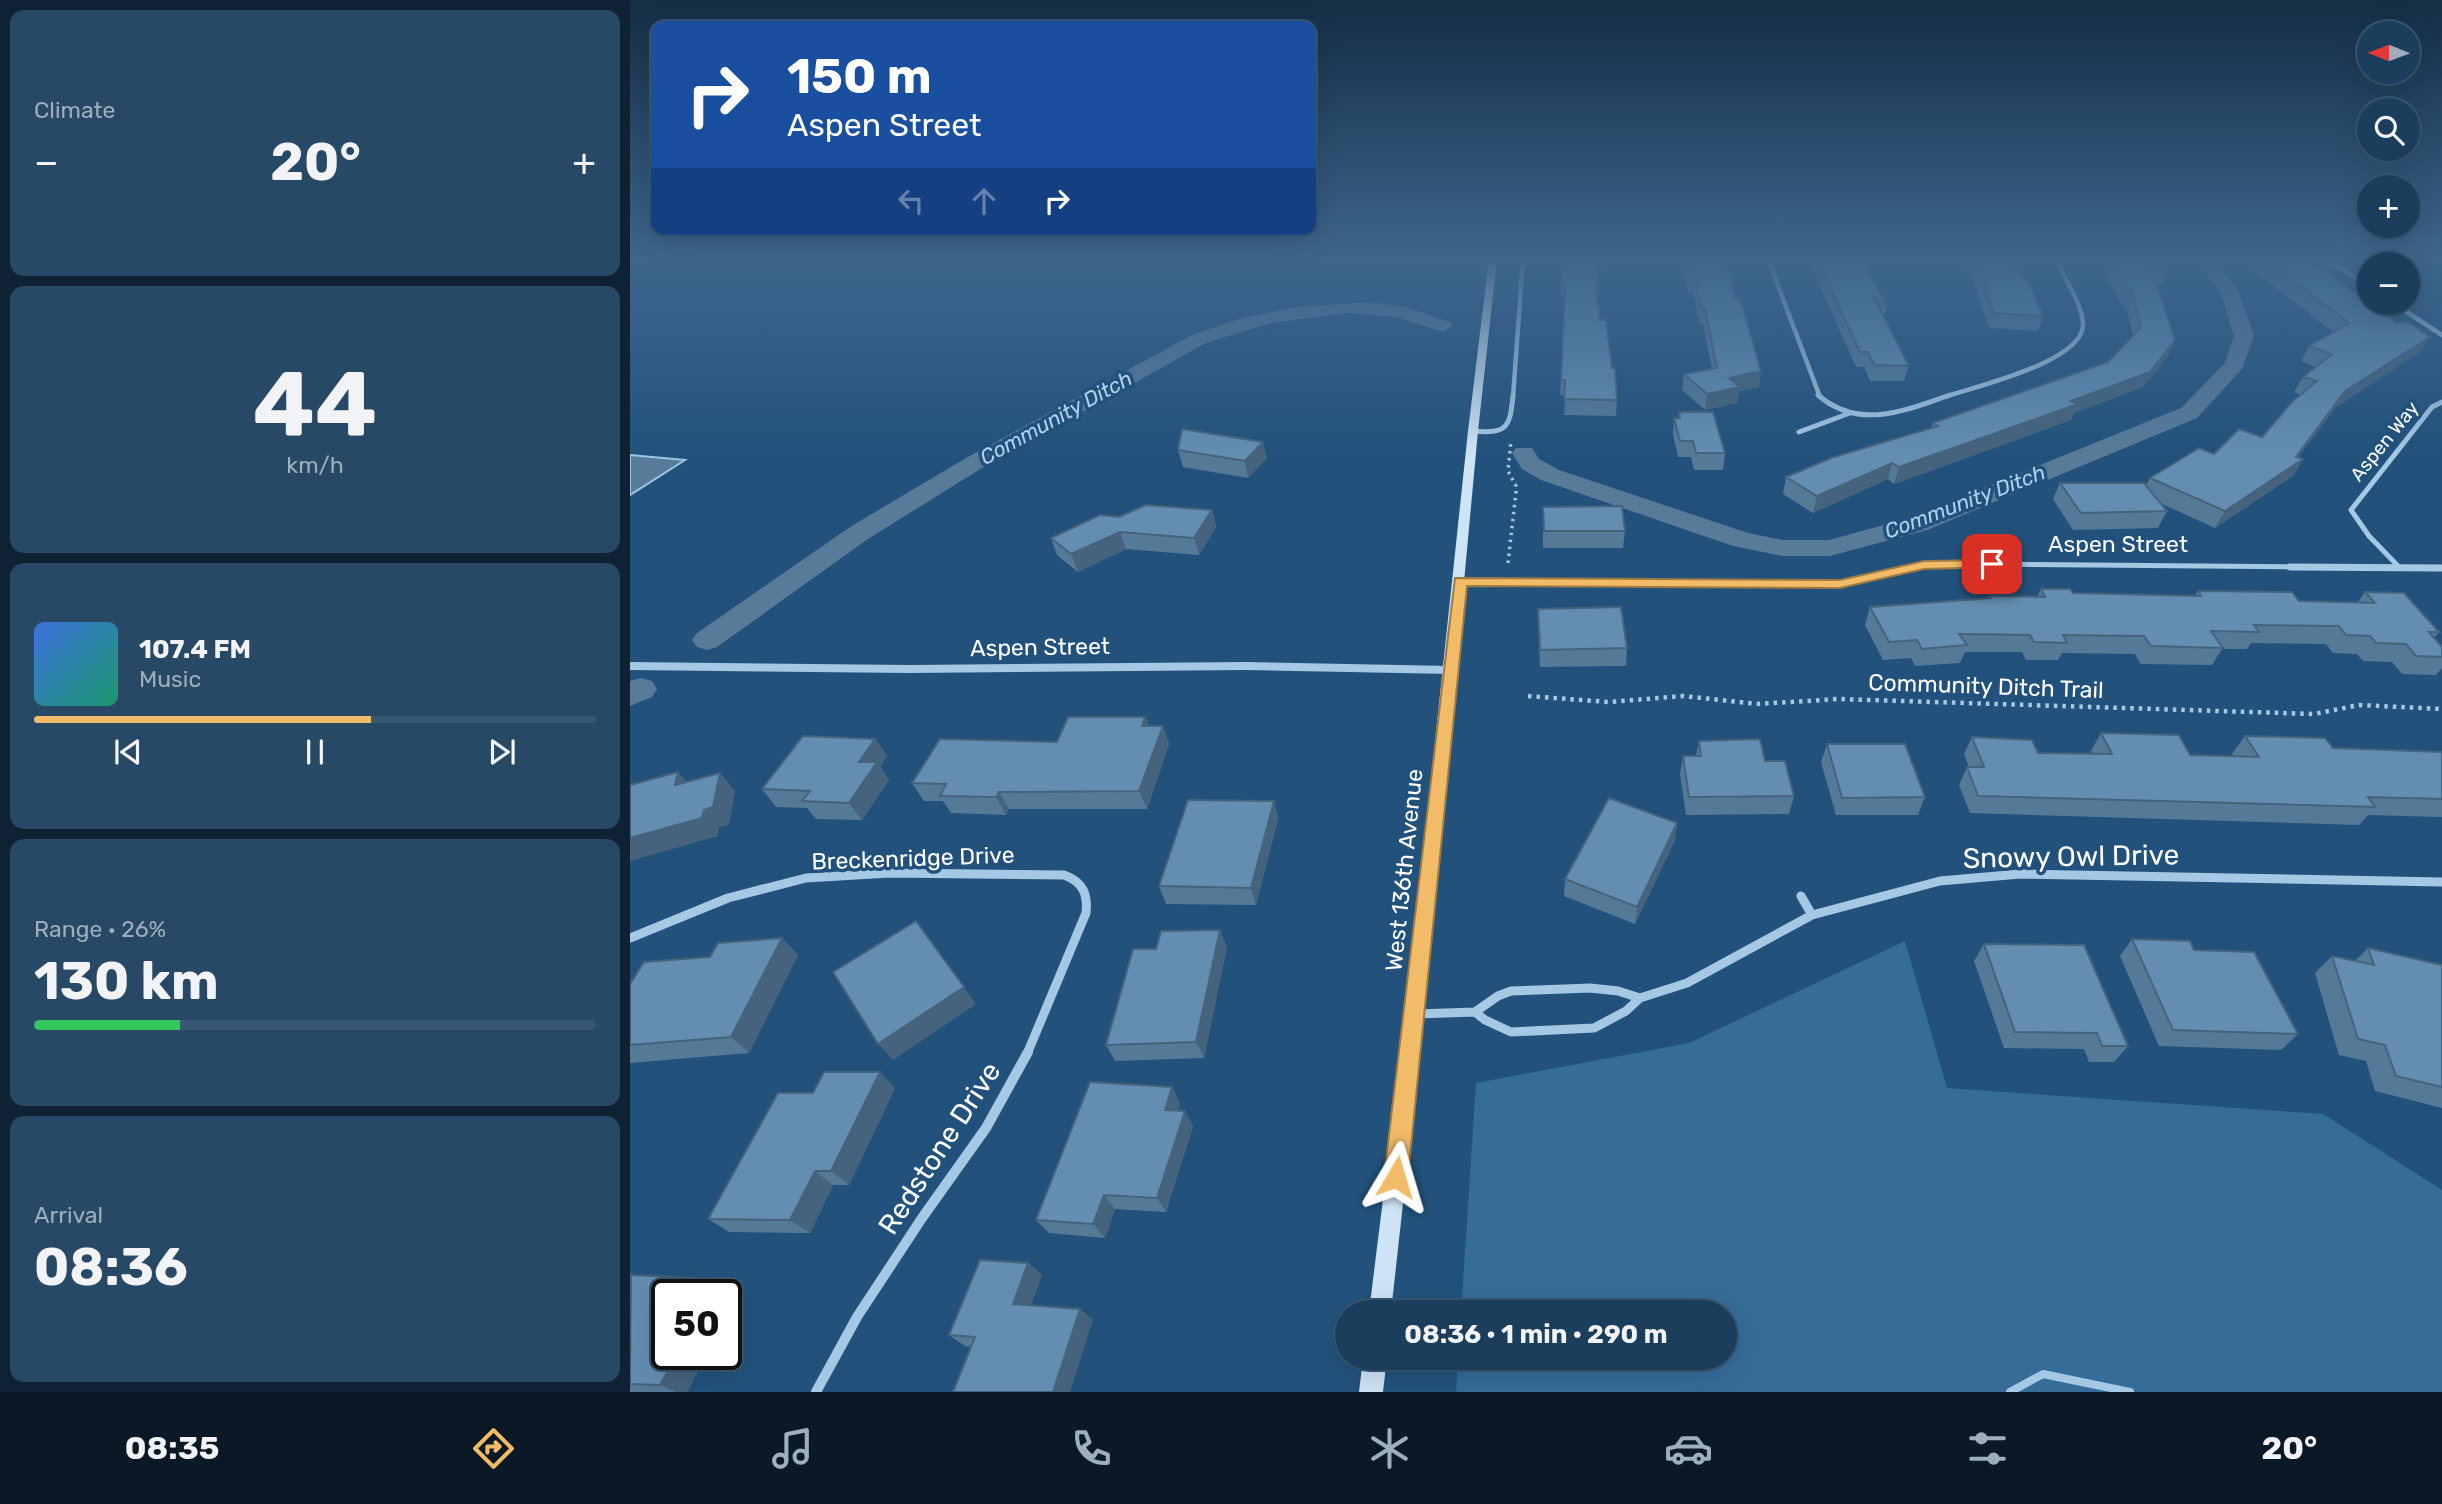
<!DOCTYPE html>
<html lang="en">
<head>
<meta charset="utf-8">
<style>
	:root { --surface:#1a3e5c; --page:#274965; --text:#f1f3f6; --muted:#9faebb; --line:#385772; --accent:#f1bb67 }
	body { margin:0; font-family:Rubik,sans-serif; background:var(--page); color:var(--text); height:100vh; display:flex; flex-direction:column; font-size:26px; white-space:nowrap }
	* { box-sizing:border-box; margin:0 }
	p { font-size:23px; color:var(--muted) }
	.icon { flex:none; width:38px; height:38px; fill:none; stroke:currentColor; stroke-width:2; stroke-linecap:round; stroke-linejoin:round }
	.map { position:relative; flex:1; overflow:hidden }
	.side { display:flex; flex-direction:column; gap:10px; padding:10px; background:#0e2233; width:630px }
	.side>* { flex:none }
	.banner { position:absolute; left:21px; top:21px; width:665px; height:214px; border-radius:14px; box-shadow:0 7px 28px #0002,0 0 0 2px var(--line); background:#1a4fa0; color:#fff; overflow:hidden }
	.needle { width:46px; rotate:271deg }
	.fabs { position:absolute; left:1727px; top:21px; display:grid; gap:14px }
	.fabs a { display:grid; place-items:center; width:63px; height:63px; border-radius:50%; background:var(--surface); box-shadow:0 7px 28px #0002,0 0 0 2px var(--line); font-size:35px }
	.speed { position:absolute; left:21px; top:1279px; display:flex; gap:14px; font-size:35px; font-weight:700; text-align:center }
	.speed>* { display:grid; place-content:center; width:91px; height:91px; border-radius:50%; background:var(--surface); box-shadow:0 7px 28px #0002,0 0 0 2px var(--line); line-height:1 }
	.speed .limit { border:4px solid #111; border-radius:10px; background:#fff; color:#111 }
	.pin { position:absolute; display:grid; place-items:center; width:60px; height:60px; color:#fff; margin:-30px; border-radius:14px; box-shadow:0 4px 10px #0006 }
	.me { position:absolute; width:77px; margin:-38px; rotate:7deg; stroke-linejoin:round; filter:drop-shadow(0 0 5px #0008) }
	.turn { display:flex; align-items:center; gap:24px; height:147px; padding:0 21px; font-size:32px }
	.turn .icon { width:91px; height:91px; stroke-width:2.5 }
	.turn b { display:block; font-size:49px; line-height:60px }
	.lanes { display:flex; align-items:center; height:66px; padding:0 21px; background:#0003; justify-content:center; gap:35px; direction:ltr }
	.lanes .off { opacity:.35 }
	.big { font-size:52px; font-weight:700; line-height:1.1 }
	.side .widget { flex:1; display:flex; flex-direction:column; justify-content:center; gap:10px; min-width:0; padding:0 24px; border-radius:14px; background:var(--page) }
	.side .dial { align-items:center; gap:0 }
	.dial b { font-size:91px; line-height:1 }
	.song { display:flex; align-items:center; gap:21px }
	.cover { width:84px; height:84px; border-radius:10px; background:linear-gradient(135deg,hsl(220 70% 55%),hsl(160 70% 35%)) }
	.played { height:7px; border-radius:4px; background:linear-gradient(90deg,var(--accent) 60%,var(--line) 60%) }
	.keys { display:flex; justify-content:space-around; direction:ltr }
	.heat { display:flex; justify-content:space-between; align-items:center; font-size:38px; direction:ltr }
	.charge { height:10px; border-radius:5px; background:linear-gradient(90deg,#34c759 26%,var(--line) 0) }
	.trip { position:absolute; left:705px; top:1300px; width:402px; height:70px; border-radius:35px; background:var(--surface); box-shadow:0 7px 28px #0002,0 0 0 2px var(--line); font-weight:700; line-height:70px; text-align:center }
	.dock { display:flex; height:112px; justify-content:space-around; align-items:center; background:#0a1925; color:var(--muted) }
	.dock .icon { width:49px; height:49px }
	.dock .on { color:var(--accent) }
	.dock b { font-size:32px; color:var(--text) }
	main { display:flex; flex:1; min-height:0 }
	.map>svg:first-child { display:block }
</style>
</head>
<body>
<main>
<section class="side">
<div class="widget"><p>Climate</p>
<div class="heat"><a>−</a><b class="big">20°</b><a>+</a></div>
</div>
<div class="widget dial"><b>44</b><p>km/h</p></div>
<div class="widget">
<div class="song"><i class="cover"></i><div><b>107.4 FM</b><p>Music</p></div></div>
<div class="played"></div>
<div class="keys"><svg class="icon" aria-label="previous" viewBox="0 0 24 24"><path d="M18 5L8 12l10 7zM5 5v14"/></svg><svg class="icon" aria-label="pause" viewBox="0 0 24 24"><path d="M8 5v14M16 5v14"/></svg><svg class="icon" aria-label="next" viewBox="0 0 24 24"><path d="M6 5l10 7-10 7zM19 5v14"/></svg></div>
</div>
<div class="widget"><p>Range · 26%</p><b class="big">130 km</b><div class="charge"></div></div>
<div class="widget"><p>Arrival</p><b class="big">08:36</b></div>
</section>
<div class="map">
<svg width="1812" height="1392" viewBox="0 0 1812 1392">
	<rect width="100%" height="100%" fill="#22527b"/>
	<path fill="#356c98" d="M1275,941L1317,1088L1693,1114L1812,1190V1392H826L828,1358H1096V1312H831L846,1083L1059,1043Z"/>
	<path fill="#587b99" stroke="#99c4e6" stroke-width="2" d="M0,455L55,460L0,495Z"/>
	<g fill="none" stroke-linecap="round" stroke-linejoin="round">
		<path fill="#587b99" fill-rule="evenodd" d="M1563,259H1581L1608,290L1624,336L1612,369L1567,418L1297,530L1200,556H1152L1103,546L911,480L892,469L882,453L886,448H902L909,459L929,470L1118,533L1152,540H1199L1279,518L1551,408L1595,363L1604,336L1590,291Z
			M742,302L779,308L820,322L823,326L813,332L766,317L717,313L641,323L576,343L352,468L238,539L87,647L77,650L67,647L62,640L67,633L220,527L336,458L562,335L609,319L666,307Z
			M11,678L22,681L27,689L22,697L0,706V681Z"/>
		<path stroke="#a5c8e5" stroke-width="3.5" stroke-dasharray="2.5 4.5" stroke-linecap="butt" d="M878,563L886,492V486L878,471L881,441"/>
		<path stroke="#a5c8e5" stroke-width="4.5" stroke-dasharray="3.5 5" stroke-linecap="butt" d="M898,696L979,702L1053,696L1128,704L1208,699L1684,714L1729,705L1812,709"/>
		<path stroke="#a5c8e5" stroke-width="8" d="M1380,1392L1413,1374L1500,1392"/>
		<path stroke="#a5c8e5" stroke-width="4.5" d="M1138,259L1190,397
			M1696,259L1740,287
			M1763,303L1812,335
			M883,397L893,259
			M1315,397C1346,386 1454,362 1453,324C1452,303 1434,278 1426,259"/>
		<path stroke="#a5c8e5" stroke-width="5" d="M1188,395C1229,431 1276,410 1320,395
			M843,431C877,434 880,428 883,395
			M1169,432L1220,413
			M1279,568L1294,565L1335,564L1812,568
			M1770,568L1739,536L1721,510L1802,407L1812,402"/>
		<path stroke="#a5c8e5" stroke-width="7" d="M1660,567L1812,568
			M830,581L1211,584L1286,567"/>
		<path stroke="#a5c8e5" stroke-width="9" d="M1171,896L1182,915
			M0,938L98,898L176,878L259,873L434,875C453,882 458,894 456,913L397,1054
			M845,1012L855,1020L881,1032L964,1028L996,1011L1010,998L1057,983L1182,915L1310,881L1390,874L1812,882
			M786,1014L845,1012L868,996L881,991L960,988L988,991L1010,998"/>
		<path stroke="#a5c8e5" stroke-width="10" d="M186,1392L227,1317L292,1218L356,1128L398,1052"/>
		<path fill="#a5c8e5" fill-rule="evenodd" d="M0,662L280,665L615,662L821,666L827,670L821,674L615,670L280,673L0,670Z"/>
		<path fill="#cee3f5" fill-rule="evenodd" d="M859,259H867L848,431L794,1014L761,1312H739L776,1014L838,431Z
			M733,1358H757L753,1392H729Z"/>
	</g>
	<path fill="#557a98" d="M929,259H975L974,267H967V294L970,320L982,368L987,400L986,416L934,415L935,395H930L935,297H931Z
		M1052,259H1096L1105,298L1131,371L1129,387L1109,391L1107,403L1075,410L1052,390L1054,374L1082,369L1073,324H1070L1063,293H1058Z
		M1178,259H1232L1257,306L1254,318L1279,366L1274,381H1240L1234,367H1226Z
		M1330,259H1391L1387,269L1413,316L1408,331L1359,328L1341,274Z
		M1469,259H1528L1538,271L1532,286L1527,285L1538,356L1513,387L1444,413L1441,420L1264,484L1258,479L1183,513L1153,494L1156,477L1301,428L1303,423L1478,362L1503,336L1496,306H1492L1476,274L1477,271Z
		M1609,259H1677L1790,352L1706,407L1668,457L1673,459L1663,476L1585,528L1530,503L1537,511L1528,528L1443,530L1423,499L1430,483L1516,485L1520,478L1632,437L1671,395L1664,392L1673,377L1686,367L1671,361L1679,346L1703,332Z
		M1049,412L1095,453L1093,470H1064L1061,457H1048L1043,434L1044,418H1048Z
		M548,450L637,458L618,478L553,467Z
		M913,507L995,531L993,548H913Z
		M582,510L586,527L569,555L496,549L448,572L427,555L421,538L489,517Z
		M1411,589L1443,593L1565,596L1568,591L1669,601L1727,603L1735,592L1809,632L1804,638L1812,647V668L1806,675L1772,674L1762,662L1733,661L1727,654L1703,653L1696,644L1621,643L1617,649H1592L1582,665L1511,664L1505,654L1432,653L1428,660H1396L1392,652H1335L1330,663L1285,666L1281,658L1253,660L1235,625L1240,607L1359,599L1360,596L1407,597Z
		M908,609L997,648L996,666L910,667Z
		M515,717L519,726H533L539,744L517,809H379L376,815L321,813L313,801H294L282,783Z
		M1471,733L1560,755L1604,756L1602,754L1615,736L1703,748L1812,752V817L1738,815L1729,825L1340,813L1329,785L1337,767H1339L1334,754L1342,737L1408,753L1463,754L1461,751Z
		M245,739L257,756L250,766L259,780L232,820L186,819L177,808L146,807L132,789Z
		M1069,741L1135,761L1164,796L1159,814L1056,815L1050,774L1053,756H1066Z
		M1197,744L1295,797L1288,815H1206L1191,762Z
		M644,801L648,819L626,905L536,904L529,886Z
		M1047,823L1045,840L1005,924L934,896L935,879Z
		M152,938L168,955L119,1053L0,1063V984L80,957Z
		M1502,939L1564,950L1668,1034L1651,1050L1529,1046L1490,956Z
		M1354,944L1498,1046L1484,1062H1459L1454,1049L1374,1048L1344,961Z
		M597,947L574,1058L485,1061L476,1045L526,949Z
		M1738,948L1812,965V1108L1745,1091L1736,1061L1709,1055L1685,973L1702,956L1725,961Z
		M265,1088L219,1185H203L180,1233L99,1232L78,1219L183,1093Z
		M550,1103L548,1111L563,1126L536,1212L485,1209L475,1238L419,1233L406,1220Z
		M398,1263L412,1275L401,1305L450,1309L463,1320L341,1347L335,1346L319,1335Z
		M0,1277L89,1279L111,1292L57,1392H0Z"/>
	<path fill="#45637c" d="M1800,337L1790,352L1706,407L1661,467L1673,459L1663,476L1585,528L1595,511L1715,391Z
		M1545,340L1538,356L1513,387L1444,413L1441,420L1264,484L1269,467Z
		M1131,371L1129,387L1109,391L1107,403L1075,410L1077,394L1099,378Z
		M633,442L637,458L618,478L615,461Z
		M1262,463L1258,479L1183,513L1187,496Z
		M582,510L586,527L569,555L564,538Z
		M490,532L496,549L448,572L441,554Z
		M515,717L522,735L512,726Z
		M533,726L539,744L517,809L509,791Z
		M245,739L257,756L250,766L259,780L232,820L219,803L229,762Z
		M48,772L63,790L45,785Z
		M90,773L105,791L99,825L89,827L88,836L0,861V838L74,810Z
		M369,792L379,809L376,815L366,797Z
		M644,801L648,819L626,905L621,888Z
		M1047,823L1045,840L1005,924L1007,907Z
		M286,921L346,1004L263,1060L248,1044Z
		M590,930L597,947L574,1058L566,1042Z
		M152,938L168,955L119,1053L101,1037Z
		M250,1072L265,1088L219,1185L201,1171Z
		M542,1087L550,1103L544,1125L535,1110Z
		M555,1111L563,1126L536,1212L527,1198Z
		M185,1171L203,1185L180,1233L160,1220Z
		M474,1195L485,1209L475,1238L463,1224Z
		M398,1263L412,1275L397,1316L383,1304Z
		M89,1279L111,1292L96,1319V1295H80Z
		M450,1309L463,1320L440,1392H423Z
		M47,1354H77L57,1392H46L30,1385Z"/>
	<path fill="#638eb1" stroke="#45637c" stroke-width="2" d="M930,259H967V294L970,320H976L982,368H985L987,400L934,399L935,380H931L935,282H931Z
		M1056,259H1096L1105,298H1110L1131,371L1099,378L1110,387L1077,394L1054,374L1087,368L1075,309H1071L1065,278H1059Z
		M1187,259H1232L1257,306L1244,298L1279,366L1244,365L1238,352H1230Z
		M1345,259H1380L1401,287L1413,316L1364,313Z
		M1484,259H1528L1538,271H1520L1526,281L1545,340L1520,372L1441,401L1448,404L1269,467L1262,463L1187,496L1156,477L1201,458L1308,426L1303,423L1478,362L1511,327L1502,291H1498L1482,260H1485Z
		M1634,259H1677L1766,322H1778L1800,337L1715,391L1666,457L1673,459L1595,511L1520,478L1569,448L1584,454L1609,429L1632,437L1662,402L1687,381L1673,377L1702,354L1679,346L1719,323Z
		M1049,412H1083L1095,453H1066L1063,441H1050L1044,418H1050Z
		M552,429L633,442L615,461L548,450Z
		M1430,483H1514L1537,511L1451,513Z
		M516,505L582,510L564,538L490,532L441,554L421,538L470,515L489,517Z
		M992,506L995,531H914L913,507Z
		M1411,589H1440L1443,593L1571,596L1568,591L1662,592L1669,601L1745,603L1735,592L1774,593L1809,632H1799L1812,647V657L1786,656L1776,644L1746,643L1740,636L1716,635L1709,626L1624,625L1629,632L1581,631L1593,648L1521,646L1514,636L1433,635L1437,643L1404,642L1400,635L1329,634L1337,645L1292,649L1287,640L1259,642L1240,607L1361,598L1360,596L1415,597Z
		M991,607L997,648L910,650L908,609Z
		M438,717H515L512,726H533L509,791L369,792L366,797L310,796L316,784L282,783L310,739L427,742Z
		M1471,733L1549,735L1560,755L1629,757L1615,736L1695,738L1703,748L1812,752V799L1738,797L1745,807L1348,796L1337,767H1354L1342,737L1402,740L1408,753L1482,754Z
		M173,736L245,739L229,762H247L219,803L172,801L180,791L132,789Z
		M1130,739L1135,761H1155L1164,796L1059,797L1053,756H1071L1069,741Z
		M1197,744H1275L1295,797L1212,798Z
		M48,772L45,785L90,773L83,807L74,810L72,818L0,838V785Z
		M979,798L1047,823L1007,907L935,879Z
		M558,800L644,801L621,888L529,886Z
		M286,921L334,987L248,1044L203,972Z
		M590,930L566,1042L476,1045L503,949H526L531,931Z
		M152,938L101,1037L0,1045V984L14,962L80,957L88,943Z
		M1502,939L1560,941L1564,950L1624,952L1668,1034L1543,1030Z
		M1354,944L1454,945L1498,1046H1472L1467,1033L1385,1032Z
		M1738,948L1812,965V1087L1766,1076L1755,1045L1728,1039L1702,956L1744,965Z
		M194,1072H250L201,1171H185L160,1220L78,1219L148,1093H183Z
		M460,1082L542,1087L535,1110L555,1111L527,1198L474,1195L463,1224L406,1220Z
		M350,1260L398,1263L383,1304L450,1309L423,1392H323L345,1337L319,1335Z
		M1,1275L89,1279L80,1295H37V1354H47L30,1385L0,1384Z"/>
	<linearGradient id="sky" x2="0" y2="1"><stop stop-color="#132d44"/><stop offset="0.57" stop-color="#3e668d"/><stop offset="1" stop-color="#3e668d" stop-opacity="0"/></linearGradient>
	<rect width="1812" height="454" fill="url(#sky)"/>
	<path fill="#f1bb67" stroke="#9d7a43" stroke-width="2" d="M1362,560L1369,564L1367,567L1294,569L1210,588L837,586L778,1177L774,1185L766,1189L758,1185L754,1177L825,578L1210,580L1294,561Z"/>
	<g text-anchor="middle" stroke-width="7" stroke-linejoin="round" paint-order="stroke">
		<g font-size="19" fill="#fff" stroke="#22527b">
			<text transform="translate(1754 441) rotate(-51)" y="7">Aspen Way</text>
		</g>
		<g font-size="21" font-style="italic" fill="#b0d2ed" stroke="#22527b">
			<text transform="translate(426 418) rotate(-29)" y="7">Community Ditch</text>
			<text transform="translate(1335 502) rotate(-21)" y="7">Community Ditch</text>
		</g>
		<g font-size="23" fill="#fff" stroke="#22527b">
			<text x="1488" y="552">Aspen Street</text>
			<text transform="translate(410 647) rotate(-1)" y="8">Aspen Street</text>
			<text transform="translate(1356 686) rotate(2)" y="8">Community Ditch Trail</text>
			<text transform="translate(283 858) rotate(-2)" y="8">Breckenridge Drive</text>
			<text transform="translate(774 870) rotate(-84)" y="8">West 136th Avenue</text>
		</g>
		<g font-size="28" fill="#fff" stroke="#22527b">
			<text transform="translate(1441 856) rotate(-1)" y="10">Snowy Owl Drive</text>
			<text transform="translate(309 1148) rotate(-57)" y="10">Redstone Drive</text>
		</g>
	</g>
</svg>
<div class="fabs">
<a><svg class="needle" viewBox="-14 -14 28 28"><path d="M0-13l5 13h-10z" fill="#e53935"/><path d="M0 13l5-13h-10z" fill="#9faebb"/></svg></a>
<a><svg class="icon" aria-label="search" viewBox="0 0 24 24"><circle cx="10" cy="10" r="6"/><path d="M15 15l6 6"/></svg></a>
<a>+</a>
<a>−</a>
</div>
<div class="speed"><div class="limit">50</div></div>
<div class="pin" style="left:1362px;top:564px;background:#d93025"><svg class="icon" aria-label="arrive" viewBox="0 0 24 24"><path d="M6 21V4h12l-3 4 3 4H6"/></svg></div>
<svg class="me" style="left:766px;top:1177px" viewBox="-20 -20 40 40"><path d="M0-17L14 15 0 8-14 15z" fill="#f1bb67" stroke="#fff" stroke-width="4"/></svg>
<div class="trip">08:36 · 1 min · 290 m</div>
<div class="banner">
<div class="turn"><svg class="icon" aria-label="right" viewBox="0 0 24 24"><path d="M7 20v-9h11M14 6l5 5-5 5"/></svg><div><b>150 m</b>Aspen Street</div></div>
<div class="lanes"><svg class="icon off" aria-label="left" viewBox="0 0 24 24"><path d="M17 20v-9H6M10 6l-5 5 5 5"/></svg><svg class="icon off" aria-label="ahead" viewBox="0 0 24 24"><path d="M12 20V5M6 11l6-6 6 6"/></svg><svg class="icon" aria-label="right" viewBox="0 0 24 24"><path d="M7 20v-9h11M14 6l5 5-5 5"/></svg></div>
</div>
</div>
</main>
<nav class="dock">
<b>08:35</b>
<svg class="icon on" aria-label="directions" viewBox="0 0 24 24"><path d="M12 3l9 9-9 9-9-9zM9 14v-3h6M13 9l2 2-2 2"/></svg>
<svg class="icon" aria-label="music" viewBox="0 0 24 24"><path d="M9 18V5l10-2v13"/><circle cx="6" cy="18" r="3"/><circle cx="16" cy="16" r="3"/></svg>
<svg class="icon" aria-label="phone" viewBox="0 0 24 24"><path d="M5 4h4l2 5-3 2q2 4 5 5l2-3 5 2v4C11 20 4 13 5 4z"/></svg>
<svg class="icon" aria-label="climate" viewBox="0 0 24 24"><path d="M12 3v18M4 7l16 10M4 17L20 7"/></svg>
<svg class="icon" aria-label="car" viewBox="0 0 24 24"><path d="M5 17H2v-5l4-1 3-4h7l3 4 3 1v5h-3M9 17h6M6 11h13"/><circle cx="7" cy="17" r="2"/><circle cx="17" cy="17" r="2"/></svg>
<svg class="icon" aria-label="filters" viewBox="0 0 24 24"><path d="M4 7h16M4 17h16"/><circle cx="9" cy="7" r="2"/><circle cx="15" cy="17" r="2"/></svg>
<b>20°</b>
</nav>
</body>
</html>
